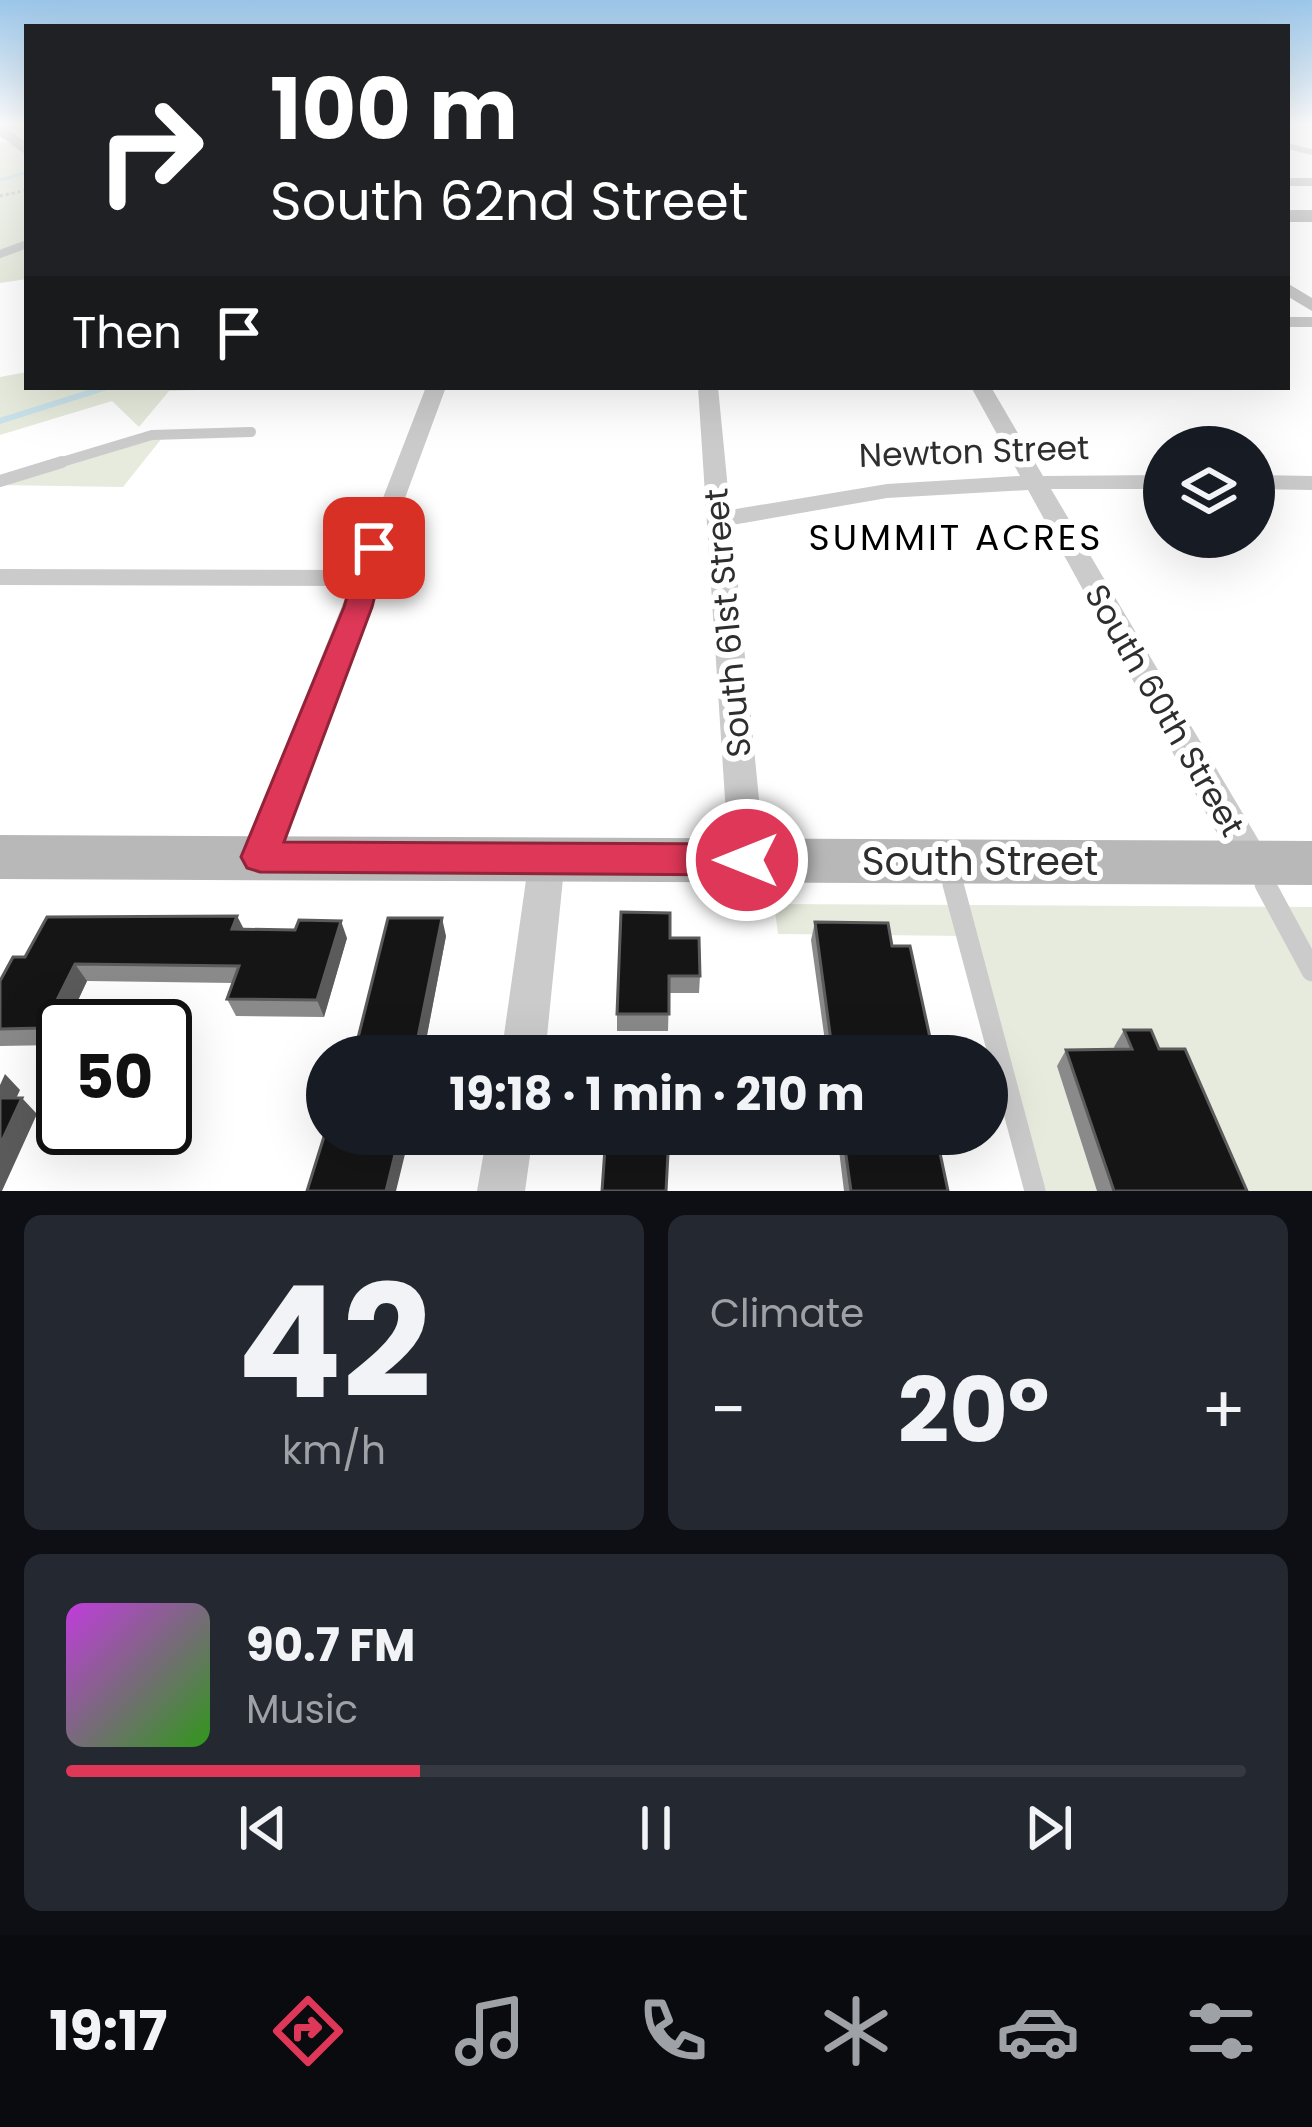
<!DOCTYPE html>
<html lang="en">
<head>
<meta charset="utf-8">
<style>
	:root { --surface:#171b24; --page:#242831; --text:#f1f3f6; --muted:#9ea1a6; --line:#363941; --accent:#df3758 }
	body { margin:0; font-family:Poppins,sans-serif; background:var(--page); color:var(--text); height:100vh; display:flex; flex-direction:column; font-size:45px; white-space:nowrap }
	* { box-sizing:border-box; margin:0 }
	p { font-size:39px; color:var(--muted) }
	.icon { flex:none; width:66px; height:66px; fill:none; stroke:currentColor; stroke-width:2; stroke-linecap:round; stroke-linejoin:round }
	.map { position:relative; height:1191px; overflow:hidden }
	.details { display:flex; flex-direction:column; gap:24px; padding:24px; background:#0d0f14; flex:1 }
	.details>* { flex:none }
	.hud { position:absolute; left:24px; top:24px; width:1266px; height:366px; border-radius:0px; box-shadow:0 12px 48px #0002; background:#202124; color:#fff; overflow:hidden }
	.buttons { position:absolute; left:1143px; top:426px; display:grid; gap:24px }
	.buttons a { display:grid; place-items:center; width:132px; height:132px; border-radius:50%; background:var(--surface); box-shadow:0 12px 48px #0002; font-size:60px }
	.speed { position:absolute; left:36px; top:999px; display:flex; gap:24px; font-size:60px; font-weight:700; text-align:center }
	.speed>* { display:grid; place-content:center; width:156px; height:156px; border-radius:50%; background:var(--surface); box-shadow:0 12px 48px #0002; line-height:1 }
	.speed .limit { border:6px solid #111; border-radius:18px; background:#fff; color:#111 }
	.pin { position:absolute; display:grid; place-items:center; width:102px; height:102px; color:#fff; margin:-51px; border-radius:24px; box-shadow:0 6px 18px #0006 }
	.me { position:absolute; width:132px; margin:-66px; rotate:270deg; stroke-linejoin:round; filter:drop-shadow(0 0 9px #0008) }
	.turn { display:flex; align-items:center; gap:42px; height:252px; padding:0 48px; font-size:54px }
	.turn .icon { width:156px; height:156px; stroke-width:2.5 }
	.turn b { display:block; font-size:84px; line-height:102px }
	.then { display:flex; align-items:center; height:114px; padding:0 48px; background:#0003; gap:24px; font-size:45px }
	.big { font-size:90px; font-weight:700; line-height:1.1 }
	.details .widget { flex:1; display:flex; flex-direction:column; justify-content:center; gap:18px; min-width:0; padding:0 42px; border-radius:18px; background:var(--page) }
	.details .dial { align-items:center; gap:0 }
	.dial b { font-size:156px; line-height:1 }
	.song { display:flex; align-items:center; gap:36px }
	.cover { width:144px; height:144px; border-radius:18px; background:linear-gradient(135deg,hsl(290 70% 55%),hsl(110 70% 35%)) }
	.played { height:12px; border-radius:6px; background:linear-gradient(90deg,var(--accent) 30%,var(--line) 30%) }
	.keys { display:flex; justify-content:space-around; direction:ltr }
	.heat { display:flex; justify-content:space-between; align-items:center; font-size:66px; direction:ltr }
	.details .tiles { flex:1; display:grid; gap:24px; grid-template-columns:1fr 1fr }
	.widget:last-child { grid-column:span 2 }
	.trip { position:absolute; left:306px; top:1035px; width:702px; height:120px; border-radius:60px; background:var(--surface); box-shadow:0 12px 48px #0002; font-weight:700; line-height:120px; text-align:center }
	.menu { display:flex; height:192px; justify-content:space-around; align-items:center; background:#090b0e; color:var(--muted) }
	.menu .icon { width:84px; height:84px }
	.menu .on { color:var(--accent) }
	.menu b { font-size:54px; color:var(--text) }
	.map>svg:first-child { display:block }
</style>
</head>
<body>
<div class="map">
<svg width="1312" height="1191" viewBox="0 0 1312 1191">
	<rect width="100%" height="100%" fill="#fff"/>
	<path fill="#e6ebdd" d="M0,123H27V279L0,283V142H10Z
		M27,372V387H296L169,391L139,427L112,401L0,435V377Z
		M166,433L123,487L0,485Z
		M774,904L1312,907V1191H1035L966,936L778,934Z"/>
	<g fill="none" stroke-linecap="round" stroke-linejoin="round">
		<path stroke="#c9e2ea" stroke-width="3" d="M0,180L25,173"/>
		<path stroke="#c9e2ea" stroke-width="6" d="M0,421L107,387"/>
		<path stroke="#cbcbcb" stroke-width="3" stroke-dasharray="3 3" stroke-linecap="butt" d="M0,196L27,190"/>
		<path stroke="#cbcbcb" stroke-width="8" d="M0,254L27,244"/>
		<path stroke="#cbcbcb" stroke-width="10" d="M52,465L152,435L251,432"/>
		<path stroke="#cbcbcb" stroke-width="12" d="M0,481L62,462"/>
		<path stroke="#cbcbcb" stroke-width="16" d="M948,866L954,887
			M1257,870L1266,887"/>
		<path stroke="#cbcbcb" stroke-width="21" d="M953,884L1035,1191
			M1265,884L1312,971"/>
		<path fill="#cbcbcb" fill-rule="evenodd" d="M0,123H27V125L0,129Z
			M1287,143L1312,149V155L1287,149Z
			M1287,178H1312V186H1287Z
			M1287,283L1312,298V311L1287,296Z
			M1287,317H1312V327H1287Z
			M426,387H446L387,547L372,607L277,857L272,868L259,872L246,868L241,857L350,586L0,585V569L355,570Z
			M698,387H718L730,510L887,484L1020,476L971,387H991L1043,476L1164,475V489H1051L1265,851L1270,862L1265,873L1252,877L1239,873L1028,490L887,498L732,525L765,860L760,871L747,875L734,871L729,860Z
			M1254,475L1312,476V490L1254,489Z
			M547,844L560,848L565,859L545,1056H501L529,859L534,848Z
			M487,1134H533L525,1191H477Z"/>
		<path fill="#b8b8b8" fill-rule="evenodd" d="M0,123L27,143V156L0,136Z
			M1287,210H1312V222H1287Z
			M0,835L1312,841V885L0,879Z"/>
	</g>
	<path fill="#8a8a8a" d="M237,916L244,929L347,938L324,1017L236,1016L227,999L233,983L87,981L66,1026H63L57,1045L0,1046V981L25,957Z
		M815,922L892,946L934,1056H827L811,940Z
		M446,936L423,1056H360L356,1046Z
		M670,938L700,976L699,993H669L668,1031H617V1014Z
		M1124,1030L1159,1049L1247,1191H1097L1057,1066L1066,1050L1115,1049L1114,1047Z
		M837,1134H947L942,1143H938L948,1191H844Z"/>
	<path fill="#5b5b5b" d="M237,916L246,934L232,929Z
		M442,918L446,936L423,1056H419L416,1047Z
		M341,921L347,938L324,1017L317,1000Z
		M75,964L87,981L66,1026H63V1032L57,1045L43,1028Z
		M5,1074L20,1090L9,1114L0,1105V1085Z
		M22,1098L37,1114L2,1191H0V1145Z
		M400,1134L406,1150L396,1191H386Z"/>
	<path fill="#151515" stroke="#5b5b5b" stroke-width="3" d="M621,912L670,913V938H699L700,976H669V1014H617Z
		M237,916L232,929L295,930L299,920L341,921L317,1000L227,999L239,966L75,964L43,1028L0,1029V981L13,957H25L47,917Z
		M388,918H442L416,1047L356,1046Z
		M815,922L888,923L892,946H910L934,1056H833Z
		M1124,1030H1151L1159,1049H1185L1247,1191H1114L1066,1050L1132,1049Z
		M0,1098H22L0,1145Z
		M327,1127V1134H400L386,1191H307Z
		M606,1134H669L666,1191H602Z
		M843,1134H936L948,1191H851Z"/>
	<linearGradient id="sky" x2="0" y2="1"><stop stop-color="#9bc6e9"/><stop offset="0.43" stop-color="#fff"/><stop offset="1" stop-color="#fff" stop-opacity="0"/></linearGradient>
	<rect width="1312" height="289" fill="url(#sky)"/>
	<path fill="#df3758" stroke="#912439" stroke-width="3" d="M374,540L387,548L372,607L284,842L747,844L760,849L765,860L760,871L747,875L260,872L247,868L241,857L344,607L362,548Z"/>
	<g text-anchor="middle" stroke-width="12" stroke-linejoin="round" paint-order="stroke">
		<g font-size="33" fill="#2e2e2e" stroke="#fff">
			<text transform="translate(974 451) rotate(-2)" y="12">Newton Street</text>
			<text transform="translate(727 623) rotate(-95)" y="12">South 61st Street</text>
			<text transform="translate(1165 710) rotate(60)" y="12">South 60th Street</text>
		</g>
		<g font-size="36" letter-spacing="3" fill="#000" stroke="#fff">
			<text x="956" y="550">SUMMIT ACRES</text>
		</g>
		<g font-size="39" fill="#2e2e2e" stroke="#fff">
			<text x="980" y="875">South Street</text>
		</g>
	</g>
</svg>
<div class="buttons">
<a><svg class="icon" aria-label="layers" viewBox="0 0 24 24"><path d="M12 4l9 5-9 5-9-5zM3 14l9 5 9-5"/></svg></a>
</div>
<div class="speed"><div class="limit">50</div></div>
<div class="pin" style="left:374px;top:548px;background:#d93025"><svg class="icon" aria-label="arrive" viewBox="0 0 24 24"><path d="M6 21V4h12l-3 4 3 4H6"/></svg></div>
<svg class="me" style="left:747px;top:860px" viewBox="-20 -20 40 40"><circle r="17" fill="#df3758" stroke="#fff" stroke-width="3"/><path d="M0-11L8 9 0 5-8 9z" fill="#fff"/></svg>
<div class="trip">19:18 · 1 min · 210 m</div>
<div class="hud">
<div class="turn"><svg class="icon" aria-label="right" viewBox="0 0 24 24"><path d="M7 20v-9h11M14 6l5 5-5 5"/></svg><div><b>100 m</b>South 62nd Street</div></div>
<div class="then">Then<svg class="icon" aria-label="arrive" viewBox="0 0 24 24"><path d="M6 21V4h12l-3 4 3 4H6"/></svg></div>
</div>
</div>
<section class="details">
<div class="tiles">
<div class="widget dial"><b>42</b><p>km/h</p></div>
<div class="widget"><p>Climate</p>
<div class="heat"><a>−</a><b class="big">20°</b><a>+</a></div>
</div>
<div class="widget">
<div class="song"><i class="cover"></i><div><b>90.7 FM</b><p>Music</p></div></div>
<div class="played"></div>
<div class="keys"><svg class="icon" aria-label="previous" viewBox="0 0 24 24"><path d="M18 5L8 12l10 7zM5 5v14"/></svg><svg class="icon" aria-label="pause" viewBox="0 0 24 24"><path d="M8 5v14M16 5v14"/></svg><svg class="icon" aria-label="next" viewBox="0 0 24 24"><path d="M6 5l10 7-10 7zM19 5v14"/></svg></div>
</div>
</div>
</section>
<nav class="menu">
<b>19:17</b>
<svg class="icon on" aria-label="directions" viewBox="0 0 24 24"><path d="M12 3l9 9-9 9-9-9zM9 14v-3h6M13 9l2 2-2 2"/></svg>
<svg class="icon" aria-label="music" viewBox="0 0 24 24"><path d="M9 18V5l10-2v13"/><circle cx="6" cy="18" r="3"/><circle cx="16" cy="16" r="3"/></svg>
<svg class="icon" aria-label="phone" viewBox="0 0 24 24"><path d="M5 4h4l2 5-3 2q2 4 5 5l2-3 5 2v4C11 20 4 13 5 4z"/></svg>
<svg class="icon" aria-label="climate" viewBox="0 0 24 24"><path d="M12 3v18M4 7l16 10M4 17L20 7"/></svg>
<svg class="icon" aria-label="car" viewBox="0 0 24 24"><path d="M5 17H2v-5l4-1 3-4h7l3 4 3 1v5h-3M9 17h6M6 11h13"/><circle cx="7" cy="17" r="2"/><circle cx="17" cy="17" r="2"/></svg>
<svg class="icon" aria-label="filters" viewBox="0 0 24 24"><path d="M4 7h16M4 17h16"/><circle cx="9" cy="7" r="2"/><circle cx="15" cy="17" r="2"/></svg>
</nav>
</body>
</html>
